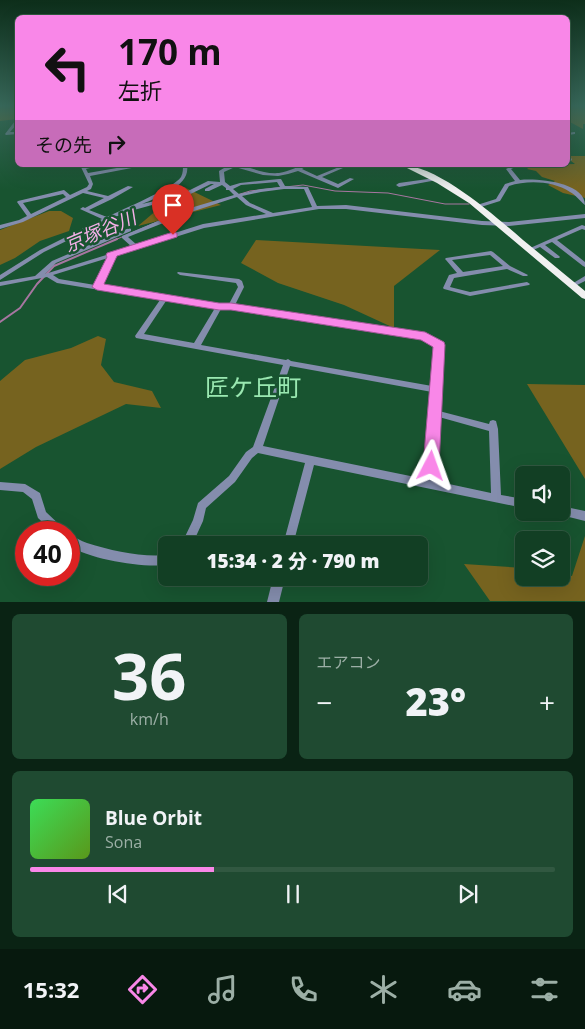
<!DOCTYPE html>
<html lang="ja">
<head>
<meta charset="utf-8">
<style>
	:root { --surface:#123f24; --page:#1f4a31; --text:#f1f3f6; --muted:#9cafa6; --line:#315841; --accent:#f987e8 }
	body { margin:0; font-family:"Open Sans","Noto Sans JP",sans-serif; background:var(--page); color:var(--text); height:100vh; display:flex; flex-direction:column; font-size:19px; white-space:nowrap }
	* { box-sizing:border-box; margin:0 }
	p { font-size:16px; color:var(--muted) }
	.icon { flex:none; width:28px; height:28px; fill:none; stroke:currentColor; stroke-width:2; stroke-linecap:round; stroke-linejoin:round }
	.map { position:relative; height:602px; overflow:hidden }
	.side { display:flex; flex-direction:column; gap:12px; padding:12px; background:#0a2314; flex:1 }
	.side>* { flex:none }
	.banner { position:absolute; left:15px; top:15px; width:555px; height:152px; border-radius:8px; box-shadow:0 5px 20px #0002,0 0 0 1px var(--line); background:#f987e8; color:#111; overflow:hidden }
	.buttons { position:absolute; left:515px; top:466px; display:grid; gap:10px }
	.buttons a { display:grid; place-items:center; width:55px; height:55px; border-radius:8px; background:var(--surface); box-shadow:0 5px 20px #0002,0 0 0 1px var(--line); font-size:25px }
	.speed { position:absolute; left:15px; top:521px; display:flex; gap:10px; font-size:25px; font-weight:700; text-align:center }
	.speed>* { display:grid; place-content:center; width:65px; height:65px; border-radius:50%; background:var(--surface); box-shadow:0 5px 20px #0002,0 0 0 1px var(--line); line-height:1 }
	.speed .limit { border:8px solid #d22; background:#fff; color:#111 }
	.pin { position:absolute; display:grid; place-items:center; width:42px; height:42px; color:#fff; margin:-51px -21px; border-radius:50% 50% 50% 0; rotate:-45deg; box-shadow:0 0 5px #0007 }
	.pin .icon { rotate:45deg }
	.me { position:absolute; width:55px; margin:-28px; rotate:4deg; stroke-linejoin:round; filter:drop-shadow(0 0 4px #0008) }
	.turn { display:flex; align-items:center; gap:18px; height:105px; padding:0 20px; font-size:22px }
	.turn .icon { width:65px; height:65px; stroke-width:2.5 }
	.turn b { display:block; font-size:35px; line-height:42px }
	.then { display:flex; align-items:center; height:48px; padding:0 20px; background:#0003; gap:10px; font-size:19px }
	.big { font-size:38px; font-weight:800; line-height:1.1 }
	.side .tile { flex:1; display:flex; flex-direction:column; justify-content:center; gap:8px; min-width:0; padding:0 18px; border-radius:8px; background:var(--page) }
	.side .dial { align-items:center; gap:0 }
	.dial b { font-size:65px; line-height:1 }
	.song { display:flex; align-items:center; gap:15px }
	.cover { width:60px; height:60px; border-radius:8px; background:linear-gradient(135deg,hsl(130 70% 55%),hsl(90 70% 35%)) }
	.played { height:5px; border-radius:2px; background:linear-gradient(90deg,var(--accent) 35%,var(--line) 35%) }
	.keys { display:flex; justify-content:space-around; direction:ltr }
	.heat { display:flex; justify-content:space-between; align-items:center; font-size:28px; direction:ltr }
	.side .tiles { flex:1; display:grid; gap:12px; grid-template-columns:1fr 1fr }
	.tile:last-child { grid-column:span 2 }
	.trip { position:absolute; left:158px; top:536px; width:270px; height:50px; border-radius:8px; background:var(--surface); box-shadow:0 5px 20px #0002,0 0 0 1px var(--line); font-weight:800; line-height:50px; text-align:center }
	.tab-bar { display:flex; height:80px; justify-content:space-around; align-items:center; background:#07190e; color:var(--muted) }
	.tab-bar .icon { width:35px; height:35px }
	.tab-bar .active { color:var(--accent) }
	.tab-bar b { font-size:22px; color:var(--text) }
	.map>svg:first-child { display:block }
</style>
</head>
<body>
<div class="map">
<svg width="585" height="602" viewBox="0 0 585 602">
	<rect width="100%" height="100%" fill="#185430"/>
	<path fill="#76631f" d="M0,105H17V119L0,121Z
		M568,105L585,106V124H583V129L568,121Z
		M571,156H585V198L563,193L548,185L555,181L542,177L536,171L527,169L532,165L575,164L571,161Z
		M184,187L221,205L138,226Z
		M49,211H61L73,218L69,231L40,241L15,258L0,265V230Z
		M256,240L440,250L394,286V328L344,305L278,283L241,263Z
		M98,336L106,339L101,365L114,382L152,391L161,408L126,404L36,447L0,469V381L25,360L71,348Z
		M527,384L585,385V479Z
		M585,536V601H490L464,564L524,568V578H561V574L572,576Z"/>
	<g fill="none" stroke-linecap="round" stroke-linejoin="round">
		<path stroke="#a776a1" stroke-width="1" d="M237,195L250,191L303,185L335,191L388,193L445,204H469
			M115,240L173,215"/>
		<path stroke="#a776a1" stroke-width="2" d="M0,322L20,308L37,284L54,266L117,239"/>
		<path fill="#848dad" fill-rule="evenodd" d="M15,121H17L18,123L10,132H18V134L6,135L5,134Z
			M574,132H575V134L568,135V133Z
			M568,155H570L572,160L568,162Z
			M80,165H84L85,166L102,165L86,169L88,173L134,165H144L142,166L90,176L93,184L91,189L87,191L108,196L128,186L133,187L112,199L89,210L107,217C121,210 174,188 181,177C183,173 183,169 183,165H187C191,186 158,197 142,204L159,200V198L170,200L208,181L220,182L219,171C241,157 255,175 279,173C289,172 298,165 308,165L302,169L317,176L344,165H350L322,177L338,184L350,178L354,179L338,188L298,171L288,174L278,176L263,175L235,167L224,172L225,182L230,186L240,183L279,179H281L285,186L308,187L317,206L346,205L482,221L509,222L585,214V218L509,226L482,225L346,209H319L204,228L115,256V257L101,286L219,305L229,304L238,287L236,283L180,275L177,273L178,272L239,279L242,281L244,287L235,305L428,334L443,345L440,389L441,390L439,411L489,424L490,421L493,420L496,421L498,429L501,495L524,499V508L314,465L293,545H283L305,463L258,453L252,458L235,482L206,508L203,521L192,545H181L193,520L198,503L229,476L246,452L253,447L283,365L136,338L135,336L160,300L57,283L47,277L0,286V282L35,276L52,261L129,228L131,229V231L56,263L45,274L132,247L122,238V236L187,209L234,195L229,190H226V188L222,185L209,191H205V189L214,184H211L172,203L163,202L134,210L132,209L44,252L0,280V275L40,250L102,219L80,209L83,207L85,208L104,198L83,193L23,222L0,229V225L19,220L27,216L17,202L18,201L64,190L70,195L87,187L89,184ZM277,182L280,187L261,189L239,194L233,189L241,185ZM284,189H304L312,207L273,213L250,203L242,196L261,192ZM63,194L66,197L31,214L23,203ZM237,197L246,205L266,214L203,224L137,245L128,237L191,212ZM108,258L95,285L59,279L53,275ZM166,301L215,308L194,343L144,334ZM231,308L423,338L435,346L432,386L291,361L288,359L286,360L201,345L221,309ZM290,366L432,392L425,479L263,446ZM439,417L489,431L491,493L435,481Z
			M514,165H520L511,169L520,180C536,178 585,182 585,205C580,201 576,195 570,192C553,181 528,180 509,186L500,201L481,207H477V205L496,199L505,184L515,181L506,169Z
			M435,178L437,179V180L399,187L396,185L399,183Z
			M582,225L585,226V230L582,229L557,240L585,262V267L583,266L552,242L545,245L559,256L560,257L559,258H555L540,247L531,251L528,249Z
			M491,251L493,252L510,266L528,275L527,276H523L507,269L454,278L450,287L470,292L527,282L530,284L529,285L470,296L444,289L443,288L449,275L457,273L446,260L445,259L446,258ZM490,255L503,266L463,272L452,260Z
			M585,276V281L573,287L570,285Z
			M0,482L25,484L40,493L46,512L64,529L65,532H53L38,518L32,499L23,492L0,490Z
			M561,506L585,511V521L557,514V512H561Z
			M69,535C75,537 81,541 87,543C112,551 140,557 166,555V565C141,568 90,559 69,546Z
			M273,578H285L279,602H267Z"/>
		<path fill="#f0f0f0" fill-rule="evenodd" d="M401,165C438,165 495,216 523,240C544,257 564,274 585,291V299L582,298L469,203L437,183Z"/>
	</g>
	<linearGradient id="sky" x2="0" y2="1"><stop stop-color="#0d2e1a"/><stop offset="0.56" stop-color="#376759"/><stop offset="1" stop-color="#376759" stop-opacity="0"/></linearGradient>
	<rect width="585" height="189" fill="url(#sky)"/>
	<path fill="#f987e8" stroke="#a25897" d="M173,232L177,233V237L117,256L104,284L219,303H231L425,332L444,342L445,345L439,466L437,471L431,473L426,471L423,466L433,347L421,340L231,310H219L97,290L92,287L107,257L106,255L107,253Z"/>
	<g text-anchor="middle" stroke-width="5" stroke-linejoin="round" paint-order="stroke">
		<g font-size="19" font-style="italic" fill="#f4b0e8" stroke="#185430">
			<text transform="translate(100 231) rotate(-23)" y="7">京塚谷川</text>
		</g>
		<g font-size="24" fill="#9ae8b1" stroke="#185430">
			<text x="253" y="396">匠ケ丘町</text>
		</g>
	</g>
</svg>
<div class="buttons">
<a><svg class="icon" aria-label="sound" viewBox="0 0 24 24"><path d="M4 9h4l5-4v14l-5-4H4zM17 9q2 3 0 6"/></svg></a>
<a><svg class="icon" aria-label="layers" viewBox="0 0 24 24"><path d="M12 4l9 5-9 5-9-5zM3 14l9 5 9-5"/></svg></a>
</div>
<div class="speed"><div class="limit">40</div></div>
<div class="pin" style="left:173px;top:235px;background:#d93025"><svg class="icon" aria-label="arrive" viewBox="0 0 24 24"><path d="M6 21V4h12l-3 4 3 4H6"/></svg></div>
<svg class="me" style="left:431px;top:466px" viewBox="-20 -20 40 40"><path d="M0-17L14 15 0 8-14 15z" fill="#f987e8" stroke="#fff" stroke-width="4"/></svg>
<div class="trip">15:34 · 2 分 · 790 m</div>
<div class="banner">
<div class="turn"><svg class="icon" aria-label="left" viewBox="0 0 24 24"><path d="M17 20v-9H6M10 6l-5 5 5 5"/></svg><div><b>170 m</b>左折</div></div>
<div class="then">その先<svg class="icon" aria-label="right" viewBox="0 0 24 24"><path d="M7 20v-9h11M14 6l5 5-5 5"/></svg></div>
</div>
</div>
<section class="side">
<div class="tiles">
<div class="tile dial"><b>36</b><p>km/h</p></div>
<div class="tile"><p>エアコン</p>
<div class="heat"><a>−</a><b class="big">23°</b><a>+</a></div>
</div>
<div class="tile">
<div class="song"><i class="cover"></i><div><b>Blue Orbit</b><p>Sona</p></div></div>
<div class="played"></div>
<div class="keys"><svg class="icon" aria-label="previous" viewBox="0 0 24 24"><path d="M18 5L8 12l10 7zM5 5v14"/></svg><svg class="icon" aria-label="pause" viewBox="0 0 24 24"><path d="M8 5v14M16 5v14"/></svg><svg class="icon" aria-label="next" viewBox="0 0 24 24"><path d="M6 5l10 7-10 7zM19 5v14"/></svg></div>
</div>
</div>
</section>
<nav class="tab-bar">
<b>15:32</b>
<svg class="icon active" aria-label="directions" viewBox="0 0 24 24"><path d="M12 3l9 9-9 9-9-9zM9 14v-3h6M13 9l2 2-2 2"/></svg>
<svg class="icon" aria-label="music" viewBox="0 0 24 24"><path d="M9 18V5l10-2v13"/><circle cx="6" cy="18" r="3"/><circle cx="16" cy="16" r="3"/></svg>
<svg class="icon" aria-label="phone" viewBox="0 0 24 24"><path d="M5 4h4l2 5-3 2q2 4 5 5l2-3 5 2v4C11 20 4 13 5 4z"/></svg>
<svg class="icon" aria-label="climate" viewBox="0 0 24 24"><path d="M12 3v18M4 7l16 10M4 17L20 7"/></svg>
<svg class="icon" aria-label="car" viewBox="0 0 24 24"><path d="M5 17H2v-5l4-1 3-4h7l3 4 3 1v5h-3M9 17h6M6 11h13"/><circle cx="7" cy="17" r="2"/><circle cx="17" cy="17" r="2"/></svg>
<svg class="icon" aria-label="filters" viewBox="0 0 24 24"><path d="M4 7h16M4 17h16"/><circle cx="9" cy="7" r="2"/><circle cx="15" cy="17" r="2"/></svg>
</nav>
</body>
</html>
